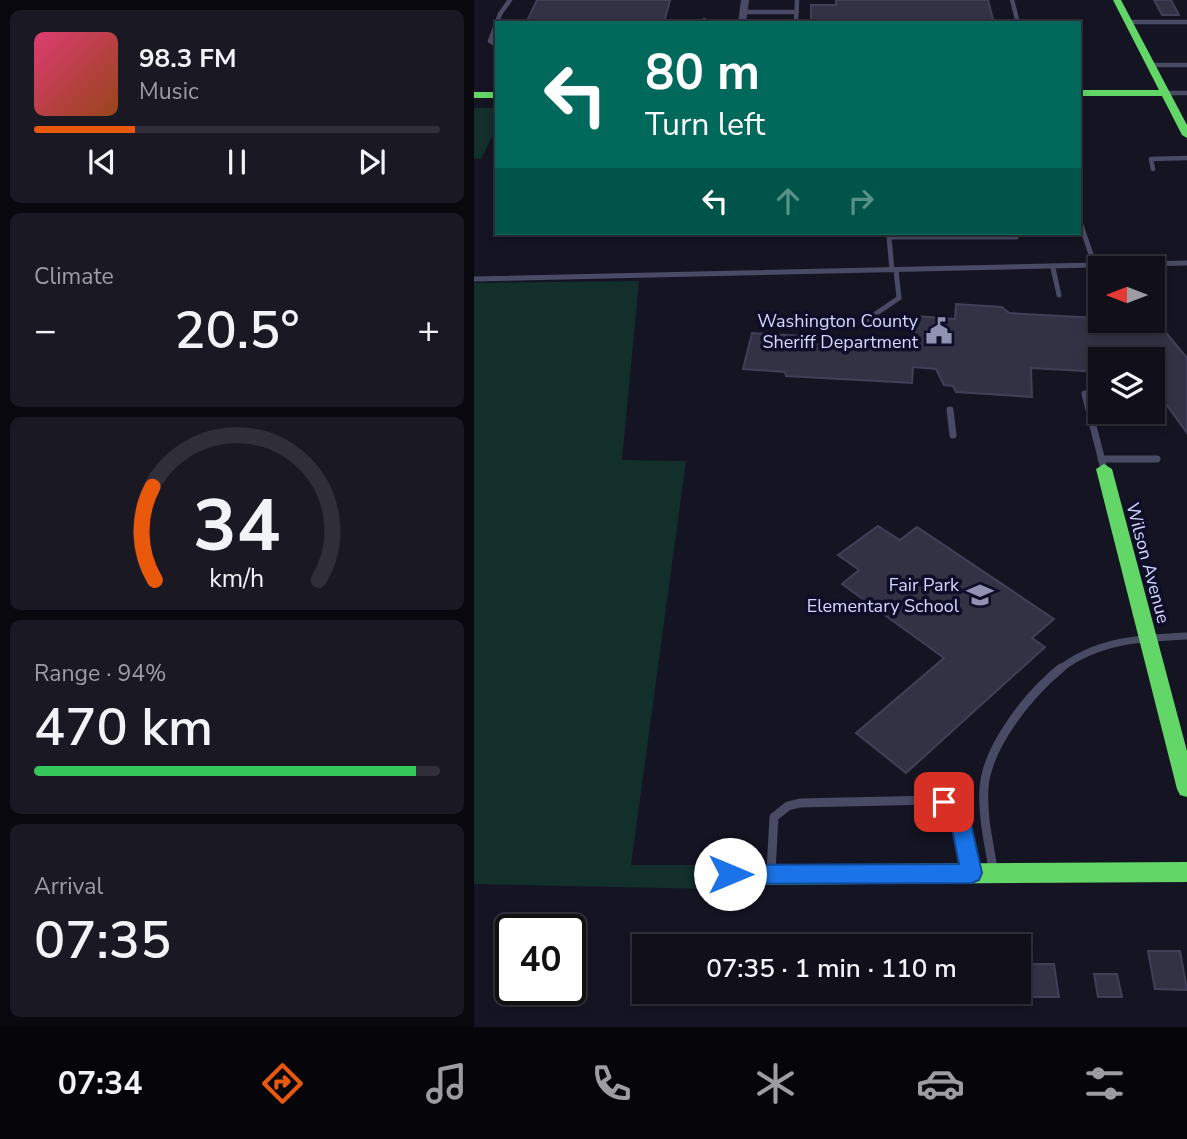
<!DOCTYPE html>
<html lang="en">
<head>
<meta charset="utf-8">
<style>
	:root { --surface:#100f1a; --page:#191823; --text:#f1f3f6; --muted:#9c9ca2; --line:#302f39; --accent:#ea580c }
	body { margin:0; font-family:"Nunito Sans",sans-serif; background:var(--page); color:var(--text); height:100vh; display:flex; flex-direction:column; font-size:26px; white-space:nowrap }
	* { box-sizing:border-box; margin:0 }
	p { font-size:23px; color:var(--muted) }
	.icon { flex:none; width:38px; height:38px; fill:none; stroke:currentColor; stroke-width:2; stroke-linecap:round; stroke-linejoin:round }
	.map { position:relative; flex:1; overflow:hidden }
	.side { display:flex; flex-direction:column; gap:10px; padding:10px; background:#09080e; width:474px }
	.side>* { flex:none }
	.guide { position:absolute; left:21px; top:21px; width:586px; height:214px; border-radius:0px; box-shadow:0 4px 10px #0003,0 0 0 2px var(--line); background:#00695c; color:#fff; overflow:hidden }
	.needle { width:46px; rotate:270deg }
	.buttons { position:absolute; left:614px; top:256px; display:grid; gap:14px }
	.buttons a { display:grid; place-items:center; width:77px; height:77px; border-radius:0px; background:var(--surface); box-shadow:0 4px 10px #0003,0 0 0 2px var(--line); font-size:35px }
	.speed { position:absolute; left:21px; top:914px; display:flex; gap:14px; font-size:35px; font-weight:700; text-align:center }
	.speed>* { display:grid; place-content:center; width:91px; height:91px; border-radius:50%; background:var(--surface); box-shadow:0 4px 10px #0003,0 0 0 2px var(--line); line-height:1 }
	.speed .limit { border:4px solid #111; border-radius:10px; background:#fff; color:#111 }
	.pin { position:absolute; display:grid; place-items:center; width:60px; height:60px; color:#fff; margin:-30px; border-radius:14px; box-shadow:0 4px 10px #0006 }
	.me { position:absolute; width:77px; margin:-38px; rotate:90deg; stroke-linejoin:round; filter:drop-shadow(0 0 5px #0008) }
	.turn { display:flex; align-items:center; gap:24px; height:147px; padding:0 35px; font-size:32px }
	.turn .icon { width:91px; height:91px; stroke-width:2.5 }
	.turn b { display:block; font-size:49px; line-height:60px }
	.lanes { display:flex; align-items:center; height:66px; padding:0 35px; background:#0003; justify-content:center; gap:35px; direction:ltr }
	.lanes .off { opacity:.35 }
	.big { font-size:52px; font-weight:600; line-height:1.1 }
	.side .widget { flex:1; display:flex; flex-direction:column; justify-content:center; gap:10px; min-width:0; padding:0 24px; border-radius:10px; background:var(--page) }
	.side .dial { align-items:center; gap:0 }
	.dial svg { height:182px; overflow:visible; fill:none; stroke:var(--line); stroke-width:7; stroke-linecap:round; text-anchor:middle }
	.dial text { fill:var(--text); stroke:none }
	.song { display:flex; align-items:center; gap:21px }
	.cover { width:84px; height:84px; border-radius:10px; background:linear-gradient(135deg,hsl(340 70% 55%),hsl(20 70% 35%)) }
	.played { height:7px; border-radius:4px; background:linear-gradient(90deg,var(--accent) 25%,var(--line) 25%) }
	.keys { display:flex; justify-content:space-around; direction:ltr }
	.heat { display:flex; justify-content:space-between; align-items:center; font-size:38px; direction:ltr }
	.charge { height:10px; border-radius:5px; background:linear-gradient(90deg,#34c759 94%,var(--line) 0) }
	.trip { position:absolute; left:158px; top:934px; width:399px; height:70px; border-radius:0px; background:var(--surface); box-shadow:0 4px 10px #0003,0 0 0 2px var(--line); font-weight:600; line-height:70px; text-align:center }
	.tab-bar { display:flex; height:112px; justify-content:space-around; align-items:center; background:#06060a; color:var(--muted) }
	.tab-bar .icon { width:49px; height:49px }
	.tab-bar .selected { color:var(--accent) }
	.tab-bar b { font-size:32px; color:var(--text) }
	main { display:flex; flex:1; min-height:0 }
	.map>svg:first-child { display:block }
</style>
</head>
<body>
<main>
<section class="side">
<div class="widget">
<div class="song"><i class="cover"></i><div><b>98.3 FM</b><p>Music</p></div></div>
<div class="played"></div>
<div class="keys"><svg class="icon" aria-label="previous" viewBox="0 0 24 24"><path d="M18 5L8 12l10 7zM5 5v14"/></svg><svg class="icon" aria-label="pause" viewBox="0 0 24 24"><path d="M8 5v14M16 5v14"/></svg><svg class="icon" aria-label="next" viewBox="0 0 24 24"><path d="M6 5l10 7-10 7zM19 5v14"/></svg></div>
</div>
<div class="widget"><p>Climate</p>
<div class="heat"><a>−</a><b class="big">20.5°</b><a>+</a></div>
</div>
<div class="widget dial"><svg viewBox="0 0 100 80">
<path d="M14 69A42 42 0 1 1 86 69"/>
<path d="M14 69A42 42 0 0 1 13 28" stroke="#ea580c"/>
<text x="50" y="56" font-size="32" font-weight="700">34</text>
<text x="50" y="72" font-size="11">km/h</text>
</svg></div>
<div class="widget"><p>Range · 94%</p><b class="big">470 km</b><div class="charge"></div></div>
<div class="widget"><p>Arrival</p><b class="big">07:35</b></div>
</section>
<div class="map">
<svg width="713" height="1027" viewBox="0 0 713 1027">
	<rect width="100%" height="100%" fill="#151423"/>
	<path fill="#122f2c" d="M0,108H23V127L7,159H0Z
		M165,281L148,460L212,461L157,865H240L238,889L0,884V283Z"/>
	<path fill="#333245" stroke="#403f57" stroke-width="2" d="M63,0H196L190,23H52Z
		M362,0H514L520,23H337V5H362Z
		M680,0H697L705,15H688Z
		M482,304L528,307L535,313L658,320L665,329L690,330L713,358V433L682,390H679V359H626V372L557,368L558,397L482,392L479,386L470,385L462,369L439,367L438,383L312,376L311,372L269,369L278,333L441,343L442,316L481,319Z
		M404,526L426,540L443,527L580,619L558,638L571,647L432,773L382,733L470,658L368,584L385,570L364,555Z
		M674,951H706L713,990L681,989Z
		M544,964H580L585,997H544Z
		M620,974H643L648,997H624Z
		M241,992H314V1005H240Z"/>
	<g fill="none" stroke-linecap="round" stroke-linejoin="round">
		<path stroke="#494b64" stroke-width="4.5" d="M538,0L544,23
			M269,12H323
			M654,22H713
			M229,23L230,20
			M322,23L323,0
			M23,45L16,41L26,14L36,0
			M677,65H713
			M692,93H713
			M679,169L677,159L713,158"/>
		<path stroke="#494b64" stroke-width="5" d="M606,222L621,266
			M579,268L585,295
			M418,270L415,237H542L541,233
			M0,279L713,263
			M391,321L425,298L422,270"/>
		<path stroke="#494b64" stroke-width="7" d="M626,394H611L630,469
			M476,410L479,435
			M627,459H683
			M585,670C622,640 668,638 713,636"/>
		<path stroke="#494b64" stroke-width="9" d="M519,869C515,843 508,815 510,788C513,746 555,694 587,668
			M297,871L300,817L314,806L326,803L462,800L479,806L486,813L497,869"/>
		<path fill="#494b64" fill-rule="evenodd" d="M267,0H275L272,23H264Z"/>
		<path fill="#63d668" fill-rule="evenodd" d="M639,0H647L713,125V138L708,135L688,96H606V90H685Z
			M0,92H23V98H0Z
			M630,464L638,469L713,751V797L706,795L703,789L622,469Z
			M713,862V882L256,885L249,882L246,875L249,868L256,865Z"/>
	</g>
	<path fill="#1a73e8" stroke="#114b97" stroke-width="2" d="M470,794L486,799L493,806L508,873L505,880L498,883L256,884L249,881L245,874L249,868L256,865L485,864L476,817L463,809L460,802L463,796Z"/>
	<defs>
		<g id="civic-bare" transform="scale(2.1)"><path d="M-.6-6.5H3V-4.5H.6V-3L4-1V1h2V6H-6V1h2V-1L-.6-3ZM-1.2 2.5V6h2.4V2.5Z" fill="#9293b2" stroke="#0f0e29" stroke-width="2.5" paint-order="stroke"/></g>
		<g id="school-bare" transform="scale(2.1)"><path d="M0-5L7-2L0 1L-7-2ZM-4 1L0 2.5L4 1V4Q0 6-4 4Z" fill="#9293b2" stroke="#0f0e29" stroke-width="2.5" paint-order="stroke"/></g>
	</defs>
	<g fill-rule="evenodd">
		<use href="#civic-bare" x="465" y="331"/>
		<use href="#school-bare" x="506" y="595"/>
	</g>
	<g text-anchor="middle" stroke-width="7" stroke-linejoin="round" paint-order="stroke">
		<g font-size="18" fill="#d6d7ff" stroke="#0f0e29" text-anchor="end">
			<text x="444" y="327">Washington County<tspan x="444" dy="21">Sheriff Department</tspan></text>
			<text x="485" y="591">Fair Park<tspan x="485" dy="21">Elementary School</tspan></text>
		</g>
		<g font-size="18" fill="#d6d7ff" stroke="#0f0e29">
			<text transform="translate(674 563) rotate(75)" y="6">Wilson Avenue</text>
		</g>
	</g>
</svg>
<div class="buttons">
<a><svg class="needle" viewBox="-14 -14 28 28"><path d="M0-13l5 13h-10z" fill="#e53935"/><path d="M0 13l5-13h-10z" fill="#9c9ca2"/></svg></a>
<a><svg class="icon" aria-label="layers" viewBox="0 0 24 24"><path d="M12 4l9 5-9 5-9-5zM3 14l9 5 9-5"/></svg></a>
</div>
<div class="speed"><div class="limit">40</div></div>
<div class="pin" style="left:470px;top:802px;background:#d93025"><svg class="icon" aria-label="arrive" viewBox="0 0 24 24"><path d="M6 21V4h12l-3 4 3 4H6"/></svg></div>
<svg class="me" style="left:256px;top:874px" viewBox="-20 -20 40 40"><circle r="19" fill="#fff"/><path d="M0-13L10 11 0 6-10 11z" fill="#1a73e8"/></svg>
<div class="trip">07:35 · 1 min · 110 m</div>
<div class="guide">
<div class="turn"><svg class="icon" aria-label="left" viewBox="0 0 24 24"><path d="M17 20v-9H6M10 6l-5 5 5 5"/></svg><div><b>80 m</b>Turn left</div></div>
<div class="lanes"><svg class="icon" aria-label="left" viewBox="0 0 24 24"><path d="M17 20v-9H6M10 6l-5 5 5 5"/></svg><svg class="icon off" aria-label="ahead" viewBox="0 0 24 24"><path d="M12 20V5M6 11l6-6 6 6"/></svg><svg class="icon off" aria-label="right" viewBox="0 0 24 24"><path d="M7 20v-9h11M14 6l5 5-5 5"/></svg></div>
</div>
</div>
</main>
<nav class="tab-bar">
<b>07:34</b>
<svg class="icon selected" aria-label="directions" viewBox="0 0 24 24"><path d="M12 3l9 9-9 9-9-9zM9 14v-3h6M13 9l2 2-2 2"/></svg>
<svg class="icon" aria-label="music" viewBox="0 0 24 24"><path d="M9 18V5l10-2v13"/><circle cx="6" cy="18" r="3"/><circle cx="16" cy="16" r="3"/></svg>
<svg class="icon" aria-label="phone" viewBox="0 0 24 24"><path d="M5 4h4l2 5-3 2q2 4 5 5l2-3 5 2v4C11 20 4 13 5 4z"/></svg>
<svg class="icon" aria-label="climate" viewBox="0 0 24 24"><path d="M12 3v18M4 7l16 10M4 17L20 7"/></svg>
<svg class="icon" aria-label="car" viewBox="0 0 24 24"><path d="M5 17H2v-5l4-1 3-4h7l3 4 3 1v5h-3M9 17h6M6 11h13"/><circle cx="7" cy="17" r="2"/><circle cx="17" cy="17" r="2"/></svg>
<svg class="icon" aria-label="filters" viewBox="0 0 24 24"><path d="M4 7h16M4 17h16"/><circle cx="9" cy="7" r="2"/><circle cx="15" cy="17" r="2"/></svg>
</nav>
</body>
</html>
